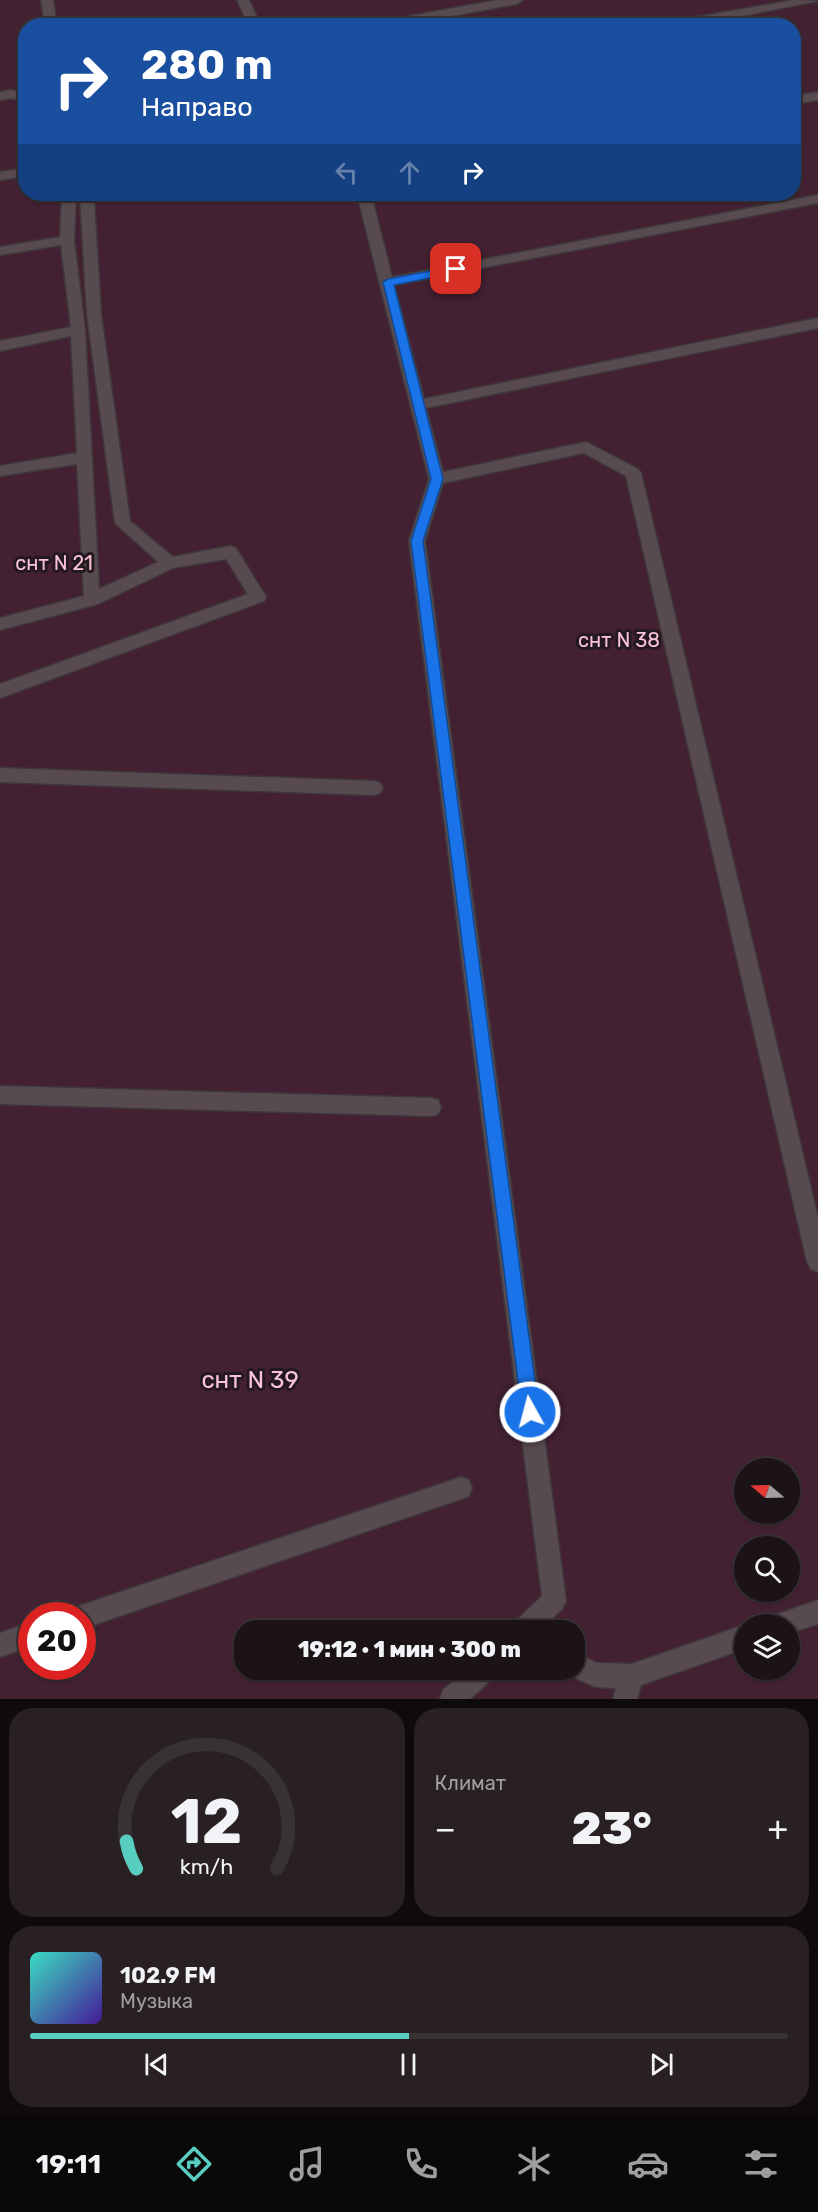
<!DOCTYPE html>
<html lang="ru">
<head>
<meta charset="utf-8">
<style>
	:root { --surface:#1b1316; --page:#282023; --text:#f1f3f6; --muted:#a09ea1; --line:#393235; --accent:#58cec0 }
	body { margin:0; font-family:Rubik,sans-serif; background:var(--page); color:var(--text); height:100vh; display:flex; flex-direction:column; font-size:22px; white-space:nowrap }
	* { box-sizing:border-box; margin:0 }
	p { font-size:20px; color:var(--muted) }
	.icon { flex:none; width:33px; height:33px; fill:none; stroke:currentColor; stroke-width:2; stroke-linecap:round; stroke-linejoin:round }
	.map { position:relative; height:1699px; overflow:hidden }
	.panel { display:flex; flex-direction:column; gap:9px; padding:9px; background:#0f0a0c; flex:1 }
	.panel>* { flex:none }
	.top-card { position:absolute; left:18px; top:18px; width:783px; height:183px; border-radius:24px; box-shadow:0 2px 4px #0004,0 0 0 2px var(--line); background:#1a4fa0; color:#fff; overflow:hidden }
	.needle { width:39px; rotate:289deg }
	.fabs { position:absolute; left:734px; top:1458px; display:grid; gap:12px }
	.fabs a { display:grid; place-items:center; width:66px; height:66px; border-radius:50%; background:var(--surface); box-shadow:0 2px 4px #0004,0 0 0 2px var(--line); font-size:30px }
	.speed { position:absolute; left:18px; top:1602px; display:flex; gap:12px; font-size:30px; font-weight:700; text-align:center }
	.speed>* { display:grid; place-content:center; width:78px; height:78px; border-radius:50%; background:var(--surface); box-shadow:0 2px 4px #0004,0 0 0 2px var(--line); line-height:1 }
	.speed .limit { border:9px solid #d22; background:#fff; color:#111 }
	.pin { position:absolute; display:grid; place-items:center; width:51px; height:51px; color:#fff; margin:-26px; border-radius:12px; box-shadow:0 3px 9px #0006 }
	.me { position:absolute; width:66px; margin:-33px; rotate:353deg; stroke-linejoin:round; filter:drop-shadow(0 0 4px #0008) }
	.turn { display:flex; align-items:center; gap:21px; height:126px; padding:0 24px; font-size:27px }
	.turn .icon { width:78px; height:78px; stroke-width:2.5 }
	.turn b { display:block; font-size:42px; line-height:51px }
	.lanes { display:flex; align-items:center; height:57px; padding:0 24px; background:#0003; justify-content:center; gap:30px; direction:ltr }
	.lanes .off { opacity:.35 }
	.big { font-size:45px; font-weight:800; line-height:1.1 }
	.panel .tile { flex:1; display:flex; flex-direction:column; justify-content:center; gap:9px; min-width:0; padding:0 21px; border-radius:24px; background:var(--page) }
	.panel .dial { align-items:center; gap:0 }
	.dial svg { height:156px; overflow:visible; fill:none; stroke:var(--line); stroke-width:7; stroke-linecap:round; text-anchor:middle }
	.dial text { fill:var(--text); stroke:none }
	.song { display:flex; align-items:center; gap:18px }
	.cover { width:72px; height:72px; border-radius:9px; background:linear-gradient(135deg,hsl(170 70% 55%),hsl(260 70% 35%)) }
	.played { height:6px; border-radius:3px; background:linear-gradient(90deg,var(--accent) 50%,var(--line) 50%) }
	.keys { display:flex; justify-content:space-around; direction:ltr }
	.heat { display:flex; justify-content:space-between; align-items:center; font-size:33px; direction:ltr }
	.panel .tiles { flex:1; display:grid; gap:9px; grid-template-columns:1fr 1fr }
	.tile:last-child { grid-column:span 2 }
	.trip { position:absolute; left:234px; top:1620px; width:351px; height:60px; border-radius:24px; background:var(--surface); box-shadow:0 2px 4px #0004,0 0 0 2px var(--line); font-weight:800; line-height:60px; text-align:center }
	.menu { display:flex; height:96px; justify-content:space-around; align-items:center; background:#0b0809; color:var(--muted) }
	.menu .icon { width:42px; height:42px }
	.menu .selected { color:var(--accent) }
	.menu b { font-size:27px; color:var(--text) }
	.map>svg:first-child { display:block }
</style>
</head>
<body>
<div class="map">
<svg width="818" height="1699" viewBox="0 0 818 1699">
	<rect width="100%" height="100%" fill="#24191e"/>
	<path fill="#432132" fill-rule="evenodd" d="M0,0H818V1699H0ZM26,26H794V194H26ZM744,1468H789V1514H744ZM744,1546H789V1592H744ZM32,1616H82V1666H32ZM744,1624H789V1670H744ZM244,1630H574V1670H244Z"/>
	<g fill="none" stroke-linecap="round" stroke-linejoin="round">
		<g stroke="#3f373a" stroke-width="3">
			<path id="service" d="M41,0H53L57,26H45Z
				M237,0H249L261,26H249Z
				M498,0H523L517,4L399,26H371L377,22Z
				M794,0L818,1L691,26H663L669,22Z
				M11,90L26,94V102L11,98L0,100V92Z
				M818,92V100L794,104V96Z
				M26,168V176L0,180V172Z
				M62,194H76L74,240L85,330L99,589L158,562L115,523L87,314L80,197L85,194H114L113,197L94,200L101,314L130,521L173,557L230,546L236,548L266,597L264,601L0,698V684L248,594L226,559L173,568L98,604L0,630V618L84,596L77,464L0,476V466L77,453L71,336L0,351V341L71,327L61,245L0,255V247L60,237Z
				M357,194H371L392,277L818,195V203L394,285L424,399L818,318V328L426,408L443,472L586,442L638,469L641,473L818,1218V1272L811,1269L807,1262L626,476L584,453L443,483L425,541L566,1601L562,1609L540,1630H511L515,1622L542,1596L409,541L429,479Z
				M0,768L374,781L380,783L383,788L380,793L374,795L0,782Z
				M0,1086L431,1098L438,1100L441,1107L438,1114L431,1116L0,1104Z
				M461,1477L469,1480L472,1488L469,1496L461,1499L82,1629V1616H71L74,1609L82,1605Z
				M818,1600V1624L789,1633V1624H769L773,1616Z
				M32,1622V1646L0,1657V1633Z
				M744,1625V1649L641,1685L637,1699H613L616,1688L595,1687L565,1673L564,1670H574V1652L597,1663L632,1664Z
				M466,1670H495L492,1679L470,1699H440L443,1690Z"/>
		</g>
		<use href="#service" fill="#584b50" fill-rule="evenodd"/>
	</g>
	<path fill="#1a73e8" stroke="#114b97" stroke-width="1.5" d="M456,266L460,267V272L394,285L443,479L423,541L539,1412L536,1418L530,1421L524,1418L522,1412L411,541L431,479L383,282L388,279Z"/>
	<g text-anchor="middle" stroke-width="6" stroke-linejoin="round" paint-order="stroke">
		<g font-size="20" fill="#fbc2db" stroke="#24191e">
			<text x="54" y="570">снт N 21</text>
			<text x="619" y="647">снт N 38</text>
		</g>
		<g font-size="24" fill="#fbc2db" stroke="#24191e">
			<text x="250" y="1388">снт N 39</text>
		</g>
	</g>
</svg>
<div class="fabs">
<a><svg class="needle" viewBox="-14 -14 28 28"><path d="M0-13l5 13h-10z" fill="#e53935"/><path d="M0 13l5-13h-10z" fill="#a09ea1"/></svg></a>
<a><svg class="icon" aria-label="search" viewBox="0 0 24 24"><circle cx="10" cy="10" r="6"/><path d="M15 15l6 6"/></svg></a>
<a><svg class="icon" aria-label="layers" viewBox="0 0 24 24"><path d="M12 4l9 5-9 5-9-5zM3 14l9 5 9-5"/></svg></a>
</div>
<div class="speed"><div class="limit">20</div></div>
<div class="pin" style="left:456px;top:269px;background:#d93025"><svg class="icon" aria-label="arrive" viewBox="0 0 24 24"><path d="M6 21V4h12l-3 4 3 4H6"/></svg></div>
<svg class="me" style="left:530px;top:1412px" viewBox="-20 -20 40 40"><circle r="17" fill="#1a73e8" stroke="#fff" stroke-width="3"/><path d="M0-11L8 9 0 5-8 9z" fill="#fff"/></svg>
<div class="trip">19:12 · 1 мин · 300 m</div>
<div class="top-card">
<div class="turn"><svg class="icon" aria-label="right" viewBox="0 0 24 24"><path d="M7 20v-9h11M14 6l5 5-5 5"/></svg><div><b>280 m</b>Направо</div></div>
<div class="lanes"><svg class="icon off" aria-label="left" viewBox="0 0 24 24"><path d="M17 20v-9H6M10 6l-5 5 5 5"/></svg><svg class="icon off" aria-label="ahead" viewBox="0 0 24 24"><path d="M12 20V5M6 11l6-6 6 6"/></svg><svg class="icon" aria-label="right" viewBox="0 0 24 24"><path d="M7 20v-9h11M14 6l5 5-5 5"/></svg></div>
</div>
</div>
<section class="panel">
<div class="tiles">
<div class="tile dial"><svg viewBox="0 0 100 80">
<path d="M14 69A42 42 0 1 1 86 69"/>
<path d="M14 69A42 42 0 0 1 9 55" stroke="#58cec0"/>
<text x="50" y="56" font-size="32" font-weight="700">12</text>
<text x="50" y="72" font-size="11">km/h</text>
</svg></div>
<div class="tile"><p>Климат</p>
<div class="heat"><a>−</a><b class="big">23°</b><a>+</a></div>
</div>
<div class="tile">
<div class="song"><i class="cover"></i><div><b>102.9 FM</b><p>Музыка</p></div></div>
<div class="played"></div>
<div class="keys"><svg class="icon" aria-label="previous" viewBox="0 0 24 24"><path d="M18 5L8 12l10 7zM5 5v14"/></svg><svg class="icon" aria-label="pause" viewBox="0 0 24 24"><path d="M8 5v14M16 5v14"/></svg><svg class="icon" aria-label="next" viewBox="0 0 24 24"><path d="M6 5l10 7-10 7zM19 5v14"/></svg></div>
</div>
</div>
</section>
<nav class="menu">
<b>19:11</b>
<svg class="icon selected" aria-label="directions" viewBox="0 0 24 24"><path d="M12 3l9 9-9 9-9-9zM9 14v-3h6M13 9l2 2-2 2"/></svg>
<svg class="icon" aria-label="music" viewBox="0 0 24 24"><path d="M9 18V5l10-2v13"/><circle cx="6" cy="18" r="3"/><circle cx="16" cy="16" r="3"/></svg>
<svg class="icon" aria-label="phone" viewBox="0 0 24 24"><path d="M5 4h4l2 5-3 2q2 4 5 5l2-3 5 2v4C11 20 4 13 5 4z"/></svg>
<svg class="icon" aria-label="climate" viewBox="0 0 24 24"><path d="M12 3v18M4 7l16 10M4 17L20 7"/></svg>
<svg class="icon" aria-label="car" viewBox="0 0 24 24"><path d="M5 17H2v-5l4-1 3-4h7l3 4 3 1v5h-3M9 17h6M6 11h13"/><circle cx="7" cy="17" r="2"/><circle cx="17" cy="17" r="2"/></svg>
<svg class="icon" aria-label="filters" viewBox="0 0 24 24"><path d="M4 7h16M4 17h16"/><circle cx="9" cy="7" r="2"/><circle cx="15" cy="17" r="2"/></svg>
</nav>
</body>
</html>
